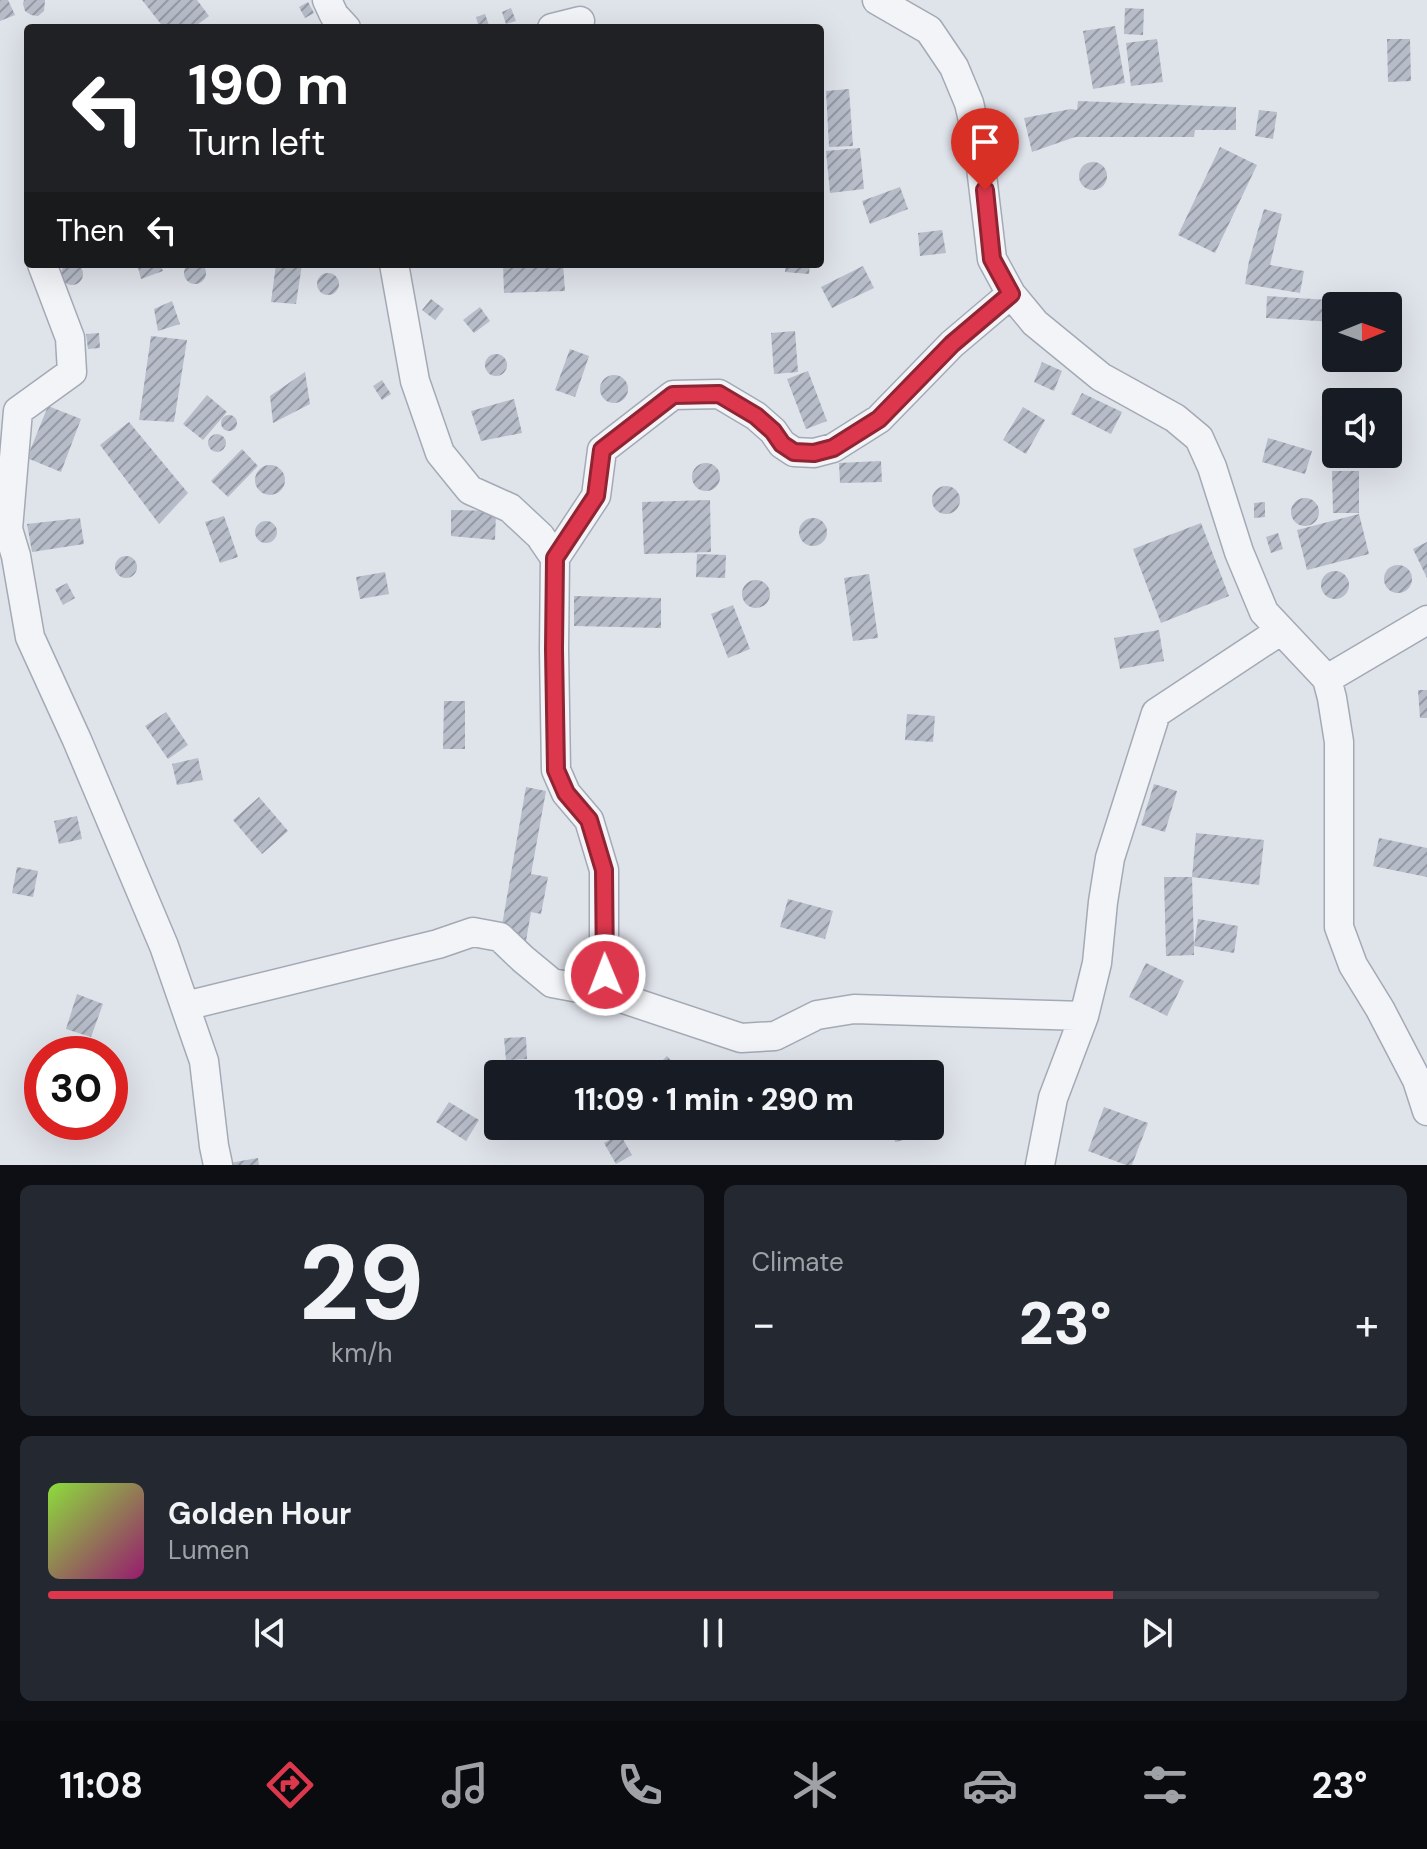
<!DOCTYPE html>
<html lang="en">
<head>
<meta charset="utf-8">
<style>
	:root { --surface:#171b24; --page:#242831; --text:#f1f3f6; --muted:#9ea1a6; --line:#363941; --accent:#dc374d }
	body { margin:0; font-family:"DM Sans",sans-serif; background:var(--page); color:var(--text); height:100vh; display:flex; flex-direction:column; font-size:30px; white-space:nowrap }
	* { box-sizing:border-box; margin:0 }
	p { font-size:26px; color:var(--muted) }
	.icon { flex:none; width:44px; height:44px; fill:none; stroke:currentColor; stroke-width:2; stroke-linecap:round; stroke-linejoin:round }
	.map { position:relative; height:1165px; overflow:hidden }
	.drawer { display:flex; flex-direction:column; gap:20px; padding:20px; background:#0d0f14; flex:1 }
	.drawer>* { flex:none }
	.banner { position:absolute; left:24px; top:24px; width:800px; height:244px; border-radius:8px; box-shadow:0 8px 32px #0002; background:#202124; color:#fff; overflow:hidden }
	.needle { width:52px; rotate:89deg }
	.buttons { position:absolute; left:1322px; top:292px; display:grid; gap:16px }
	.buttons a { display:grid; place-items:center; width:80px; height:80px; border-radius:8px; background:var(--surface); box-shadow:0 8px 32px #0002; font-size:40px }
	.speed { position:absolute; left:24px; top:1036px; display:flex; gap:16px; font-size:40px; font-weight:700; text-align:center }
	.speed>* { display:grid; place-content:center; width:104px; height:104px; border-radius:50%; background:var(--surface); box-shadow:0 8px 32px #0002; line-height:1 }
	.speed .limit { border:12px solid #d22; background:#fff; color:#111 }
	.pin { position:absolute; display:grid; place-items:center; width:68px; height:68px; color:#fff; margin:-82px -34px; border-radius:50% 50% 50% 0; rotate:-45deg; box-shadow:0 0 8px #0007 }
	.pin .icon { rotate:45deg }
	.me { position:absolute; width:88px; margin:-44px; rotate:359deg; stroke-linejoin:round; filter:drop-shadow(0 0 6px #0008) }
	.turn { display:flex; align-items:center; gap:28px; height:168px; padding:0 32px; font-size:36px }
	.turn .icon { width:104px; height:104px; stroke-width:2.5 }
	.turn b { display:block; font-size:56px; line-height:68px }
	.then { display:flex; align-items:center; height:76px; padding:0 32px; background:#0003; gap:16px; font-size:30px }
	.big { font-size:60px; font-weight:800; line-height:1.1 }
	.drawer .card { flex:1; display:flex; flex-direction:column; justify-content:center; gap:12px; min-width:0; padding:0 28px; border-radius:12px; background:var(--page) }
	.drawer .dial { align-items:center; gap:0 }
	.dial b { font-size:104px; line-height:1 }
	.song { display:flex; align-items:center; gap:24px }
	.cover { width:96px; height:96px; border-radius:12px; background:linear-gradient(135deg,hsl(90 70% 55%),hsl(320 70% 35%)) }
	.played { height:8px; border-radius:4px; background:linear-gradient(90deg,var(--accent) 80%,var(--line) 80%) }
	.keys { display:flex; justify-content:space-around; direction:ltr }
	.heat { display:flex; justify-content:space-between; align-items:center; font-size:44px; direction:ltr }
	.drawer .tiles { flex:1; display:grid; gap:20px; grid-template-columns:1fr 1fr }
	.card:last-child { grid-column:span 2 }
	.trip { position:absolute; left:484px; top:1060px; width:460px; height:80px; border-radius:8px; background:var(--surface); box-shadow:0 8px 32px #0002; font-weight:800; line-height:80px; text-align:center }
	.menu { display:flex; height:128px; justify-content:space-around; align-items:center; background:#090b0e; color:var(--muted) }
	.menu .icon { width:56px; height:56px }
	.menu .current { color:var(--accent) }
	.menu b { font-size:36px; color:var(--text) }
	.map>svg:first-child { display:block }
</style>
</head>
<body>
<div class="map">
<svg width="1427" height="1165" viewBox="0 0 1427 1165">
	<defs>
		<pattern id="building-hatch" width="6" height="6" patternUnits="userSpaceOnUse" patternTransform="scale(2)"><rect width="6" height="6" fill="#b6bcc8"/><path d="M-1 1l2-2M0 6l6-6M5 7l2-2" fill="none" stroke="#9499a4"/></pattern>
	</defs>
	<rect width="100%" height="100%" fill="#dfe3ea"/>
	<path fill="url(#building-hatch)" d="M0,0H8L15,15L0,21Z
		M24,0H45L44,11L38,16L31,15L25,11L23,4Z
		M142,0H197L209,16L193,28H164Z
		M308,2L314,13L305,18L299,7Z
		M511,8L516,21L506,24L502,12Z
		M1125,8L1144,9L1143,35L1124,34Z
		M485,14L490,28H479L476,17Z
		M1115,26L1125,83L1093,89L1083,31Z
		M1157,39L1163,82L1131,86L1126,43Z
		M1387,39H1410L1411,81L1388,82Z
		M849,89L853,146L829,147L826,91Z
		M1078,101L1236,107V130H1195L1194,137H1075L1032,152L1024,118L1071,109L1077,110Z
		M1259,110L1277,112L1273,139L1255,136Z
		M1220,147L1257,165L1215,253L1178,235Z
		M860,148L864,189L830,193L826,151Z
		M1079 176a14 14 0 1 1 28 0a14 14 0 1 1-28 0Z
		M900,187L908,209L870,224L862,201Z
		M1264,209L1282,214L1270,265L1304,271L1300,293L1245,284L1249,261Z
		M942,230L946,253L920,256L918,233Z
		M184 273a11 11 0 1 1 22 0a11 11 0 1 1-22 0Z
		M61 274a11 11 0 1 1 22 0a11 11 0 1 1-22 0Z
		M137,264H160L163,271L141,279Z
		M276,264H302L296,304L271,302Z
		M503,264H563L565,291L504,293Z
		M786,264H810L809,274L785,272Z
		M863,266L874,288L832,308L821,287Z
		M317 284a11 11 0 1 1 22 0a11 11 0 1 1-22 0Z
		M1267,296L1361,302V306H1336V322L1266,318Z
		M431,299L444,309L435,320L422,310Z
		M172,301L180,324L158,331L154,309Z
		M480,307L490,321L474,333L463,320Z
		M795,331L798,372L774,374L771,333Z
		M99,333L100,348L88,349L86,334Z
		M151,336L187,340L174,422L139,420Z
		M570,349L589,356L575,397L555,390Z
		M485 365a11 11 0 1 1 22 0a11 11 0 1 1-22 0Z
		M1042,362L1062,371L1054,391L1034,382Z
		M808,371L827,421L806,429L787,379Z
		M305,372L310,404L273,423L270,396Z
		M600 389a14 14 0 1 1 28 0a14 14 0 1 1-28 0Z
		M382,380L391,394L382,400L373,386Z
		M1082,393L1122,412L1111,434L1071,414Z
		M207,395L227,412L203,440L183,424Z
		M514,399L522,433L481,441L471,411Z
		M48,406L81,419L61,472L27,458Z
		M1023,407L1045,420L1026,454L1003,440Z
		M221 423a8 8 0 1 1 16 0a8 8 0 1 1-16 0Z
		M129,422L188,493L159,524L100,445Z
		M208 443a9 9 0 1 1 18 0a9 9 0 1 1-18 0Z
		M1268,438L1312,451L1305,474L1262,462Z
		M242,449L258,466L228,497L211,481Z
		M881,461L882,482L840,483L839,463Z
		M692 477a14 14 0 1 1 28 0a14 14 0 1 1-28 0Z
		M255 480a15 15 0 1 1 30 0a15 15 0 1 1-30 0Z
		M1332,471H1359V513H1333Z
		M932 500a14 14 0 1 1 28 0a14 14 0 1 1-28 0Z
		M1291 512a14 14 0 1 1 28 0a14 14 0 1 1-28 0Z
		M710,500L711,552L644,554L642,502Z
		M1265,502V517L1254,518V503Z
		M451,510L496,511L495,540L451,536Z
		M1359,514L1369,554L1307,570L1297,530Z
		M224,516L238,557L220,563L205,522Z
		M799 532a14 14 0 1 1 28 0a14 14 0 1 1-28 0Z
		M80,518L84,544L32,552L27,524Z
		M255 532a11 11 0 1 1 22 0a11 11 0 1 1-22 0Z
		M1201,523L1229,596L1161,623L1133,549Z
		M1278,533L1283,549L1271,553L1266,537Z
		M1427,542V578L1413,549Z
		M697,554L726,555L725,578L696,577Z
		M115 567a11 11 0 1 1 22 0a11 11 0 1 1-22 0Z
		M1384 579a14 14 0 1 1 28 0a14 14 0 1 1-28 0Z
		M1321 585a14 14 0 1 1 28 0a14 14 0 1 1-28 0Z
		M385,572L389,594L360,599L356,577Z
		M869,574L878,638L853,641L844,578Z
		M742 594a14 14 0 1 1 28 0a14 14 0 1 1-28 0Z
		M67,583L75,598L63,605L55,589Z
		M574,596L661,598V628L574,626Z
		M733,605L750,649L728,658L711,614Z
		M1159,630L1164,661L1120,669L1114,638Z
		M1418,690H1427V718H1420Z
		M444,701H465V749H443Z
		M166,712L188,745L168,759L145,726Z
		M907,714L935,716L933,742L905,740Z
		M198,758L203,780L177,785L172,764Z
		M1154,784L1177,791L1165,832L1141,825Z
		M526,787L546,791L531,874L548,877L541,914L531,912L526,941L500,937Z
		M259,797L288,831L262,854L233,820Z
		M77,816L82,839L59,844L54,821Z
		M1196,833L1264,840L1259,885L1192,877Z
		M1379,838L1427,848V877L1373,866Z
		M17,867L38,871L33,897L12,893Z
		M1164,877H1192L1194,946L1198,919L1238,926L1234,953L1194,946V955L1166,956Z
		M788,899L833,911L825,939L780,927Z
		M1146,963L1184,981L1167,1016L1129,997Z
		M77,994L103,1004L91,1037L66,1029Z
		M526,1037L527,1059L506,1060L504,1038Z
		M667,1056L684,1074H648Z
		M449,1102L479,1120L466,1141L436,1122Z
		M1104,1107L1148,1123L1132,1165H1126L1088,1151Z
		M716,1126H732L723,1134Z
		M892,1126H915L917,1137L895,1142Z
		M620,1134L632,1155L616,1164L604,1143Z
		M258,1158L259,1165H230V1163Z"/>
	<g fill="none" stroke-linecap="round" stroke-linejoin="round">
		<g stroke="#a4aab5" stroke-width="31">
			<path id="street" d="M327,0L334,15L346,28
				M877,0L929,30L954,67L969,103L978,142L992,259L1011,294L1035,323L1101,377L1175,418L1199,438L1212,467L1239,552L1264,612L1327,679L1332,698L1339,742V927L1353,965L1380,1009L1417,1080L1427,1111
				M552,28L580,21
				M394,264L415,381L440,453L470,490L510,508L540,536L555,558L554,649L556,770L566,793L589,820L604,870V957L606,993L741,1038L775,1036L817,1015L854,1009L1084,1016
				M0,522L8,529L16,556L30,637L77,740L164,946L204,1061L214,1146L218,1165
				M8,529L18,411L72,372L70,338L42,264
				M555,558L596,496L602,450L673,395L719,394L756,416L773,431L782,444L794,452L814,453L833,448L879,419L952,344L1011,294
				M1327,679L1427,620
				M185,1006L438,944L473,932L500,937L523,959L552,983L606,993
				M1040,1165L1053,1098L1084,1016L1097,963L1103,902L1110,858L1156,713L1280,631"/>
		</g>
		<use href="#street" stroke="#f2f4f8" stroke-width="28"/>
	</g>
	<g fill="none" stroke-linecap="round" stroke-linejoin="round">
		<g stroke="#8f2432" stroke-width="20">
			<path id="route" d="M605,975L604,870L589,820L566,793L556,770L554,649L555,558L596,496L602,450L673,395L719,394L756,416L773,431L782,444L794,452L814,453L833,448L879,419L952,344L1011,294L992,259L985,190"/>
		</g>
		<use href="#route" stroke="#dc374d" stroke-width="14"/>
	</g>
</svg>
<div class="buttons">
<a><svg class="needle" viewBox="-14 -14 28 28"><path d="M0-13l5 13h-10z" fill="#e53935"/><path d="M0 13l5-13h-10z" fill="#9ea1a6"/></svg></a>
<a><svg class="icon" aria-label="sound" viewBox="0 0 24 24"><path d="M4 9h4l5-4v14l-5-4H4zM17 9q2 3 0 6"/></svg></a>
</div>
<div class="speed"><div class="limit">30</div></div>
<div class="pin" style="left:985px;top:190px;background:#d93025"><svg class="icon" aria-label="arrive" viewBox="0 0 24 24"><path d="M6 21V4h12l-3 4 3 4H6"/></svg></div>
<svg class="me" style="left:605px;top:975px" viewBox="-20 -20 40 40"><circle r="17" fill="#dc374d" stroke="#fff" stroke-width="3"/><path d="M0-11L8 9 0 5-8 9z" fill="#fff"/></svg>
<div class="trip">11:09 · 1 min · 290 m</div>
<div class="banner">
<div class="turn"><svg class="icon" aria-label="left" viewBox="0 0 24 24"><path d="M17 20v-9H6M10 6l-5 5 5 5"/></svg><div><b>190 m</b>Turn left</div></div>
<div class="then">Then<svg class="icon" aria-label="left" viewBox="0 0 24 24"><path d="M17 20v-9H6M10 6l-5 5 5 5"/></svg></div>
</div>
</div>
<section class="drawer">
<div class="tiles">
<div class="card dial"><b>29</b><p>km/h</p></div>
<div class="card"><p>Climate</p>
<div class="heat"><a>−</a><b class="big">23°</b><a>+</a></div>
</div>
<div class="card">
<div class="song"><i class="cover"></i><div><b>Golden Hour</b><p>Lumen</p></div></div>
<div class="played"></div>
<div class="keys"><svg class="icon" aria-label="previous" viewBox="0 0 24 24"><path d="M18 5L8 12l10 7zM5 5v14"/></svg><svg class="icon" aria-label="pause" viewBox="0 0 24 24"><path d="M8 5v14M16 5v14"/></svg><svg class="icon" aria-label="next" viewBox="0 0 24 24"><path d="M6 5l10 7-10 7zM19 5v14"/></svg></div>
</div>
</div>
</section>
<nav class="menu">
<b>11:08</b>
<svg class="icon current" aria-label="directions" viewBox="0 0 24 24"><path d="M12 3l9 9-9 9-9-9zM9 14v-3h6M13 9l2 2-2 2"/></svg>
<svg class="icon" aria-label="music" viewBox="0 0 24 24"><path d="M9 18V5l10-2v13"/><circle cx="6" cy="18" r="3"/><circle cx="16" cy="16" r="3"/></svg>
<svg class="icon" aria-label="phone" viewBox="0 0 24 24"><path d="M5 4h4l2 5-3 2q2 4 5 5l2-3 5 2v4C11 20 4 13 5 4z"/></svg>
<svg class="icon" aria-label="climate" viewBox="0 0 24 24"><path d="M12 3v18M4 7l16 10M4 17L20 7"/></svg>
<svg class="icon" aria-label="car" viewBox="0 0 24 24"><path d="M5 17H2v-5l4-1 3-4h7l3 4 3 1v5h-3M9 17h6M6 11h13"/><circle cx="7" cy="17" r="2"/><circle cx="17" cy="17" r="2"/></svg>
<svg class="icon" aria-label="filters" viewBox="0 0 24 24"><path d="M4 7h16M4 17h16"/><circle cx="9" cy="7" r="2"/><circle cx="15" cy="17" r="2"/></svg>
<b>23°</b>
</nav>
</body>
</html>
